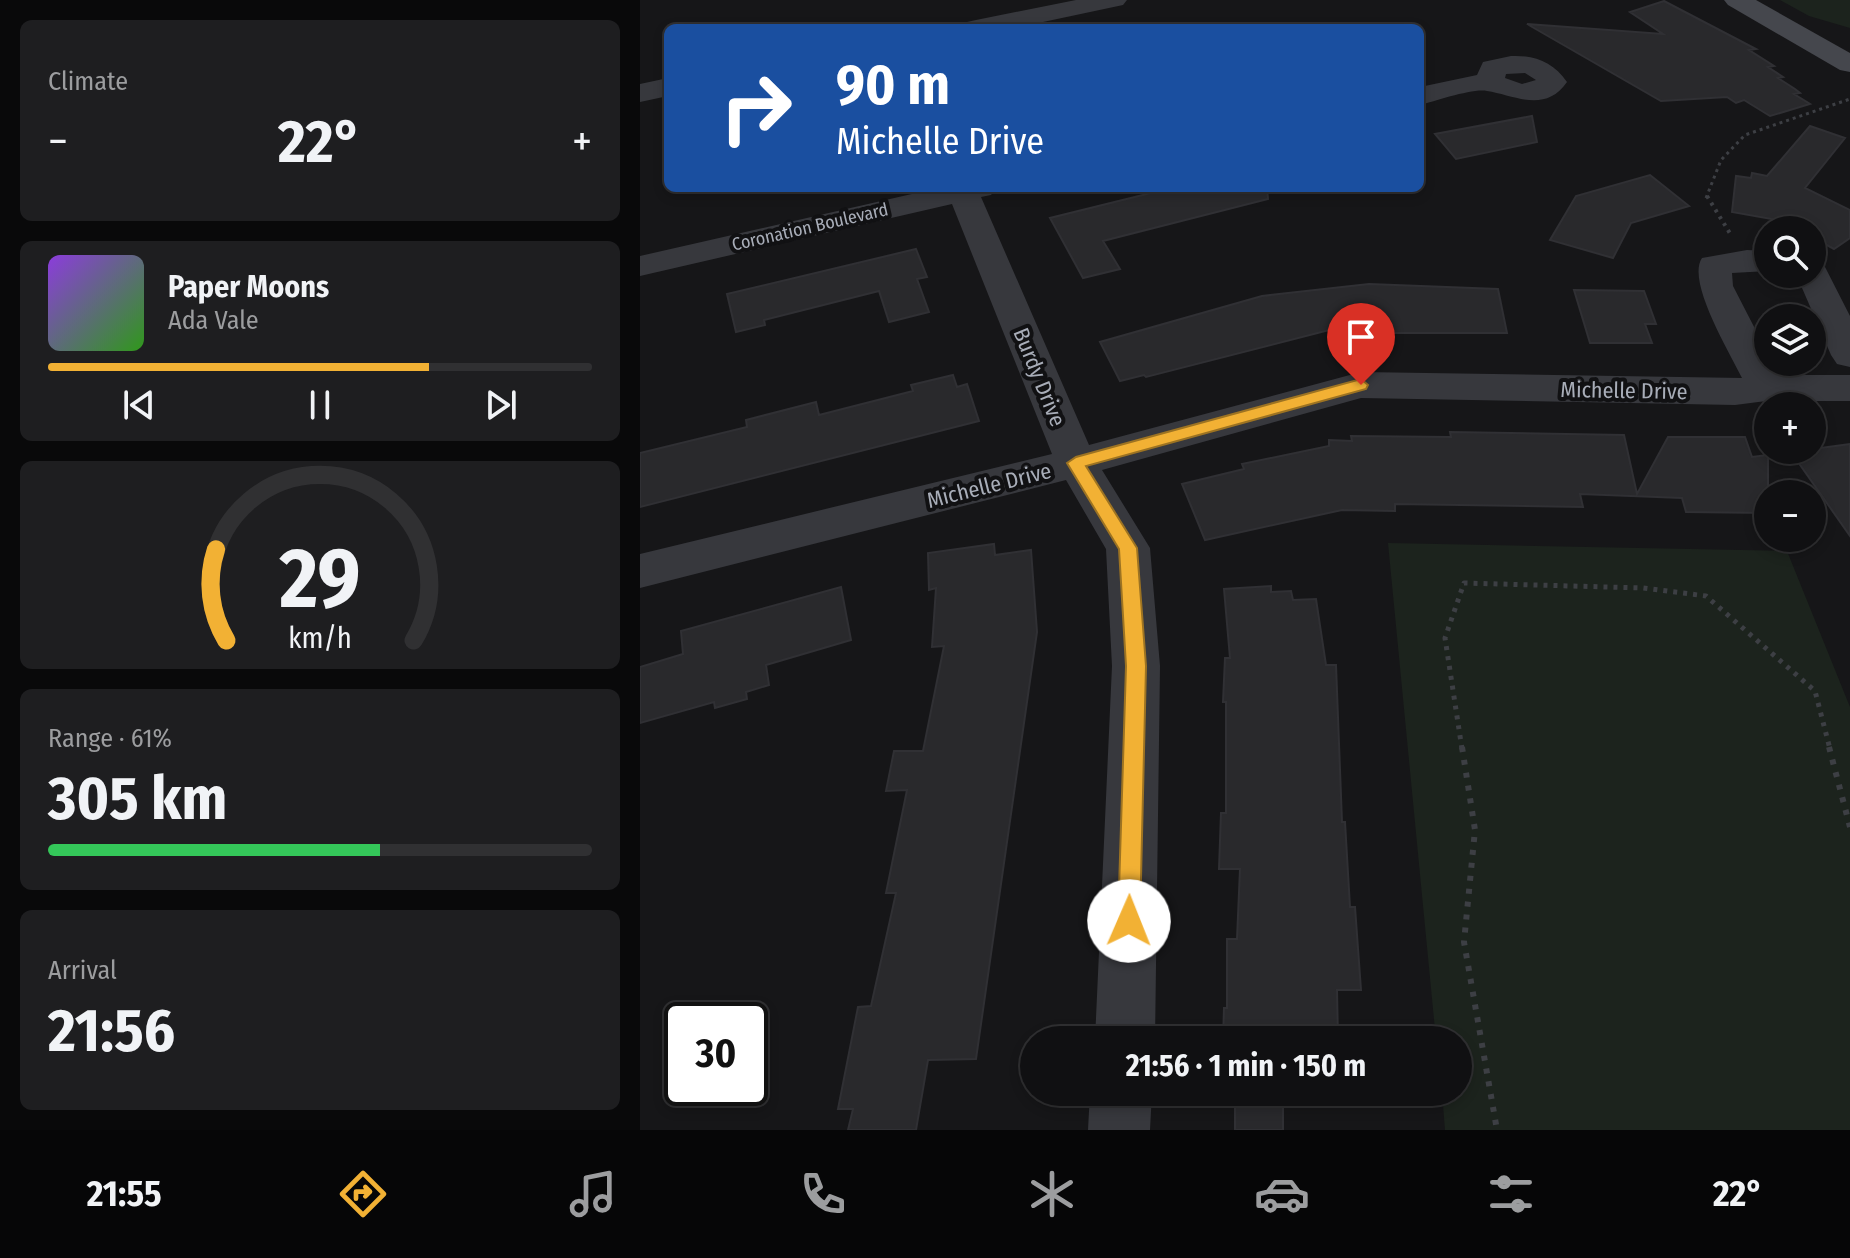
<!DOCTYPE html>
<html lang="en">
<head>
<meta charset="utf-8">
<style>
	:root { --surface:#101012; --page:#1e1e20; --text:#f1f3f6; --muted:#9c9d9f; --line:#303032; --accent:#f2b134 }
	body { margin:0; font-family:"Fira Sans Condensed",sans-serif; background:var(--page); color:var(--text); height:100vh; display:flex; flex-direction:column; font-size:30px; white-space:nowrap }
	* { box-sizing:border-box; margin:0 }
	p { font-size:26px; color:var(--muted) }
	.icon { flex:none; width:44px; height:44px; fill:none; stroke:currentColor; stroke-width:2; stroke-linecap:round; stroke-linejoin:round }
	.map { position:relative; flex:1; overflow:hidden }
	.drawer { display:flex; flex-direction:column; gap:20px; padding:20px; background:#09090a; width:640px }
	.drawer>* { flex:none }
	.hud { position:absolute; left:24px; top:24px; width:760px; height:168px; border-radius:12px; box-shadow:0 4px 12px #0003,0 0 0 2px var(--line); background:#1a4fa0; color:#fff; overflow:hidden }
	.buttons { position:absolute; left:1114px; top:216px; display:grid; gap:16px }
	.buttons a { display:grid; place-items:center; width:72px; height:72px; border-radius:50%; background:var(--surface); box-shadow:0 4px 12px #0003,0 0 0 2px var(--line); font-size:40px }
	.speed { position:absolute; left:24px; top:1002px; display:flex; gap:16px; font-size:40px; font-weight:700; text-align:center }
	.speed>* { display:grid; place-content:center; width:104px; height:104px; border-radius:50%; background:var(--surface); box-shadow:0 4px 12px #0003,0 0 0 2px var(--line); line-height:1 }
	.speed .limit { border:4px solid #111; border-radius:12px; background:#fff; color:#111 }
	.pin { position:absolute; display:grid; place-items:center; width:68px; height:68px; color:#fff; margin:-82px -34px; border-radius:50% 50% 50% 0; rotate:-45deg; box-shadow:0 0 8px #0007 }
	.pin .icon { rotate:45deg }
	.me { position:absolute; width:88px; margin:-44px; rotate:1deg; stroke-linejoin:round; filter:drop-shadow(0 0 6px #0008) }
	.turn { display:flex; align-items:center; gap:28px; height:168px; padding:0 40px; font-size:36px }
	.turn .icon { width:104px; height:104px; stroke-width:2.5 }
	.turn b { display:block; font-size:56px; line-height:68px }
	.big { font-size:60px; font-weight:700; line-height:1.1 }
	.drawer .tile { flex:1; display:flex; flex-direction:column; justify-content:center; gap:12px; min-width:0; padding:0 28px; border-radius:12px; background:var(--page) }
	.drawer .dial { align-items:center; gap:0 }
	.dial svg { height:208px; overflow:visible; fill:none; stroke:var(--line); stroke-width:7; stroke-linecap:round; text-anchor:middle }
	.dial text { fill:var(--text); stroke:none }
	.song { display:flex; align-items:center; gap:24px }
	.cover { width:96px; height:96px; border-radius:12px; background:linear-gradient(135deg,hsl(270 70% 55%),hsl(110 70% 35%)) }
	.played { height:8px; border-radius:4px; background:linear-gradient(90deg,var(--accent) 70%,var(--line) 70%) }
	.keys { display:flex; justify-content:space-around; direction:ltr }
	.heat { display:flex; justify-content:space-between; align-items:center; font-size:44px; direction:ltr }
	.charge { height:12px; border-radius:6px; background:linear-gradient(90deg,#34c759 61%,var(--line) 0) }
	.trip { position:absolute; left:380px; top:1026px; width:452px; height:80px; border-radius:40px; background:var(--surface); box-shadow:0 4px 12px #0003,0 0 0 2px var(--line); font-weight:700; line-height:80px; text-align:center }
	.tab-bar { display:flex; height:128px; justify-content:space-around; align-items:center; background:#060607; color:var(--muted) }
	.tab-bar .icon { width:56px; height:56px }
	.tab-bar .active { color:var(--accent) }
	.tab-bar b { font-size:36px; color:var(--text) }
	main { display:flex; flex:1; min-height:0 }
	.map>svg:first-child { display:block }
</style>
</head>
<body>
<main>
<section class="drawer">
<div class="tile"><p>Climate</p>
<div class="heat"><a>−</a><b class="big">22°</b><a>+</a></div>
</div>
<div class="tile">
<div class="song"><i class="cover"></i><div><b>Paper Moons</b><p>Ada Vale</p></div></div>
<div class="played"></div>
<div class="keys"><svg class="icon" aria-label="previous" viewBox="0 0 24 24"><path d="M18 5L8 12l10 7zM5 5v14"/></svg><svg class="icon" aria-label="pause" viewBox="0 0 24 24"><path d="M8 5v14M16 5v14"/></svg><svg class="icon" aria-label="next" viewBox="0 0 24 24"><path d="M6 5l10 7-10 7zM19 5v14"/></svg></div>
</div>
<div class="tile dial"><svg viewBox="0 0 100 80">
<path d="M14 69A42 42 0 1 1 86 69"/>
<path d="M14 69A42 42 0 0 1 10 34" stroke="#f2b134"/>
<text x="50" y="56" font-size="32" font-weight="700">29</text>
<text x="50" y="72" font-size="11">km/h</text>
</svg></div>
<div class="tile"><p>Range · 61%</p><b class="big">305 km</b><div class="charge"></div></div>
<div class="tile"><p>Arrival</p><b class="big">21:56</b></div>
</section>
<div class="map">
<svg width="1210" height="1130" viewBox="0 0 1210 1130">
	<rect width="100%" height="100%" fill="#161618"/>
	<path fill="#1c231d" d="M1140,0H1210V28L1169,16Z
		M748,543L1147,551L1210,707V1130H805L802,1092H818V1040H796Z"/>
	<path fill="#29292c" stroke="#303034" stroke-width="2" d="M1024,1L1116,49L1109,50L1134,66L1128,67L1143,77L1138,78L1155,89L1160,93L1154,94L1170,104L1130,116L1104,100L1096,103L1087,97L1021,101L887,24L1023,34L990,12Z
		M892,116L897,142L816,159L795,134Z
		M1170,126L1205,138L1165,188L1210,210V238L1194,249L1172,237V226L1092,212L1096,176L1111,178L1112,173L1127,176Z
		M1010,175L1049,206L991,223L973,258L910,240L936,196Z
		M531,188H627L628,199L463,241L480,269L443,278L410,218Z
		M276,249L287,277L277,279L289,312L249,322L239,291L124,320L125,325L96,332L87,294Z
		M729,284L858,289L867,333H746V326L698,332L697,328L506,377L504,375L480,381L460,342L622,296Z
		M934,290L1004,291L1016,324H1005L1012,343H950Z
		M313,375L317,387L327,384L339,421L0,507V453L107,427L106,420L176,402L179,415L273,391L271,385Z
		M810,432L984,435L997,494L1028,437H1105L1112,457L1128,455V513L1046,512L1042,498L940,494L943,507L755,504V511L702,510L565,540L542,484L604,469L602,464L689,446V440L712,441L711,436L811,437Z
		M1210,444V536L1151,452Z
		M354,544L355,555L391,550L397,632L336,1059L288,1060L276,1130H208L213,1109H198L218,1007L231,1006L256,893H246L267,790L246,791L254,751H283L304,646L292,647L296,588L289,590L288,553Z
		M631,586V592L651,591L653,600L676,599L686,665H696L702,822H705L710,907H715L721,990H697L698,1040H583L584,1008H587V939H597L600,869H579L581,813H586V702H583L585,658H590L584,589Z
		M201,587L211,640L126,665L129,685L106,692L107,699L75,708L74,702L0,723V667L43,654L41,631Z
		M595,1092H700L701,1105H643V1130H595Z"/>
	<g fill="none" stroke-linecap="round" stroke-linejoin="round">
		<path stroke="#3d3f44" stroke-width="3" stroke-dasharray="3 4" stroke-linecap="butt" d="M1066,198L1081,160L1105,135L1210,99"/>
		<path stroke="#3d3f44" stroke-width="4" stroke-dasharray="3 5" stroke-linecap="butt" d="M1067,196L1091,235"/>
		<path stroke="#3d3f44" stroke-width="5" stroke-dasharray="4 6" stroke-linecap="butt" d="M822,749L805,638L824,583L1003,588L1066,596L1175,691L1190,749"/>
		<path stroke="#3d3f44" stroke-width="6" stroke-dasharray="5 8" stroke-linecap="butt" d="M822,747L835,830L824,942L857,1130
			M1189,747L1210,827"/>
		<path fill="#37383d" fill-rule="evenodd" d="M436,0H487L483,5L375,28H323L327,22L336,20Z
			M871,56C895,55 913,62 927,82C905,114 874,95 847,91C833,88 796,101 780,105V87L837,75L843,62ZM885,73L896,80L882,84L865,78L866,74Z
			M28,78V96L0,102V84Z
			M298,188H356L351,195L341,197L449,445L721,372L1102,378C1090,353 1046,281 1062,258L1107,250L1128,251V271L1092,273L1093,286L1128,354V362H1132L1139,375H1210V401H1126L1095,405L721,398L462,470L510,548L520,666L515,1040H455L472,666L466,549L426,480L0,588V554L412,454L312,204L0,276V256Z
			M1172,261L1184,265L1210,316V367L1197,364L1191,355L1156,274H1172Z
			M450,1092H512L510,1130H448Z"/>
		<path fill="#45474d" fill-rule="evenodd" d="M1084,0H1116L1210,53V72L1200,70L1088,5Z"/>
	</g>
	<path fill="#f2b134" stroke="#9d7322" stroke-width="2" d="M721,379L728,385L726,389L446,466L497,548L506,666L500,921L497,929L489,933L481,929L478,921L486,666L479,549L427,463L436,457Z"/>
	<g text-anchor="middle" stroke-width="8" stroke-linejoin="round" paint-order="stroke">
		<g font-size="18" fill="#a8adb8" stroke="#111113">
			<text transform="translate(170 227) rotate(-13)" y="6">Coronation Boulevard</text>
		</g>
		<g font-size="22" fill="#a8adb8" stroke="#111113">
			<text transform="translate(400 377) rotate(68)" y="8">Burdy Drive</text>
			<text transform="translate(984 390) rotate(1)" y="8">Michelle Drive</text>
			<text transform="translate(349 485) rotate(-14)" y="8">Michelle Drive</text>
		</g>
	</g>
</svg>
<div class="buttons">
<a><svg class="icon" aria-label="search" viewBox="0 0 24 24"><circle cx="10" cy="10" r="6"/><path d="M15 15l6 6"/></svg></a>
<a><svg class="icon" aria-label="layers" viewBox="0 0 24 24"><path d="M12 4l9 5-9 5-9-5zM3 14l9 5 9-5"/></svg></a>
<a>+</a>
<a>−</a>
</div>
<div class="speed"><div class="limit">30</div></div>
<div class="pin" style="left:721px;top:385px;background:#d93025"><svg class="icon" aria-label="arrive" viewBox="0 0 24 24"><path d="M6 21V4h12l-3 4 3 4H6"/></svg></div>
<svg class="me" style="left:489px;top:921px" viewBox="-20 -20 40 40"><circle r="19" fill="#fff"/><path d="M0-13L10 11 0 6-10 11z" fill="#f2b134"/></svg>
<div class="trip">21:56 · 1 min · 150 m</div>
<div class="hud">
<div class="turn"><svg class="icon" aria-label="right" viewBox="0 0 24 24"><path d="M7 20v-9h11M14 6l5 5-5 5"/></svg><div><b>90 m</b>Michelle Drive</div></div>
</div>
</div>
</main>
<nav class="tab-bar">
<b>21:55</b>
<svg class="icon active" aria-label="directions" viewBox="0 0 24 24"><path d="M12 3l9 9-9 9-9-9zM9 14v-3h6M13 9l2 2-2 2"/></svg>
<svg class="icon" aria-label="music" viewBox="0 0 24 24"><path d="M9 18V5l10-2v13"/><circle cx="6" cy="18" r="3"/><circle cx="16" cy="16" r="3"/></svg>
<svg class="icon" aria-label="phone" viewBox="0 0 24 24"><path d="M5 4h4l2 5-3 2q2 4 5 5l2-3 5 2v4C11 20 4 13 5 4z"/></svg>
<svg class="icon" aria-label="climate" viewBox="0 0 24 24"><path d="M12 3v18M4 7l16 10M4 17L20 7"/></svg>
<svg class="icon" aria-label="car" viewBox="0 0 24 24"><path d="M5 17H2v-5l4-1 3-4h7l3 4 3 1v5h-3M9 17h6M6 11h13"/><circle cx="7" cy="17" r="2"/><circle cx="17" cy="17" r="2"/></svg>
<svg class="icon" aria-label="filters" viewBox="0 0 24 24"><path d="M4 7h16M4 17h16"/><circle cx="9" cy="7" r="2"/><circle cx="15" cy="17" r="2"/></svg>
<b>22°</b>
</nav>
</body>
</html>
